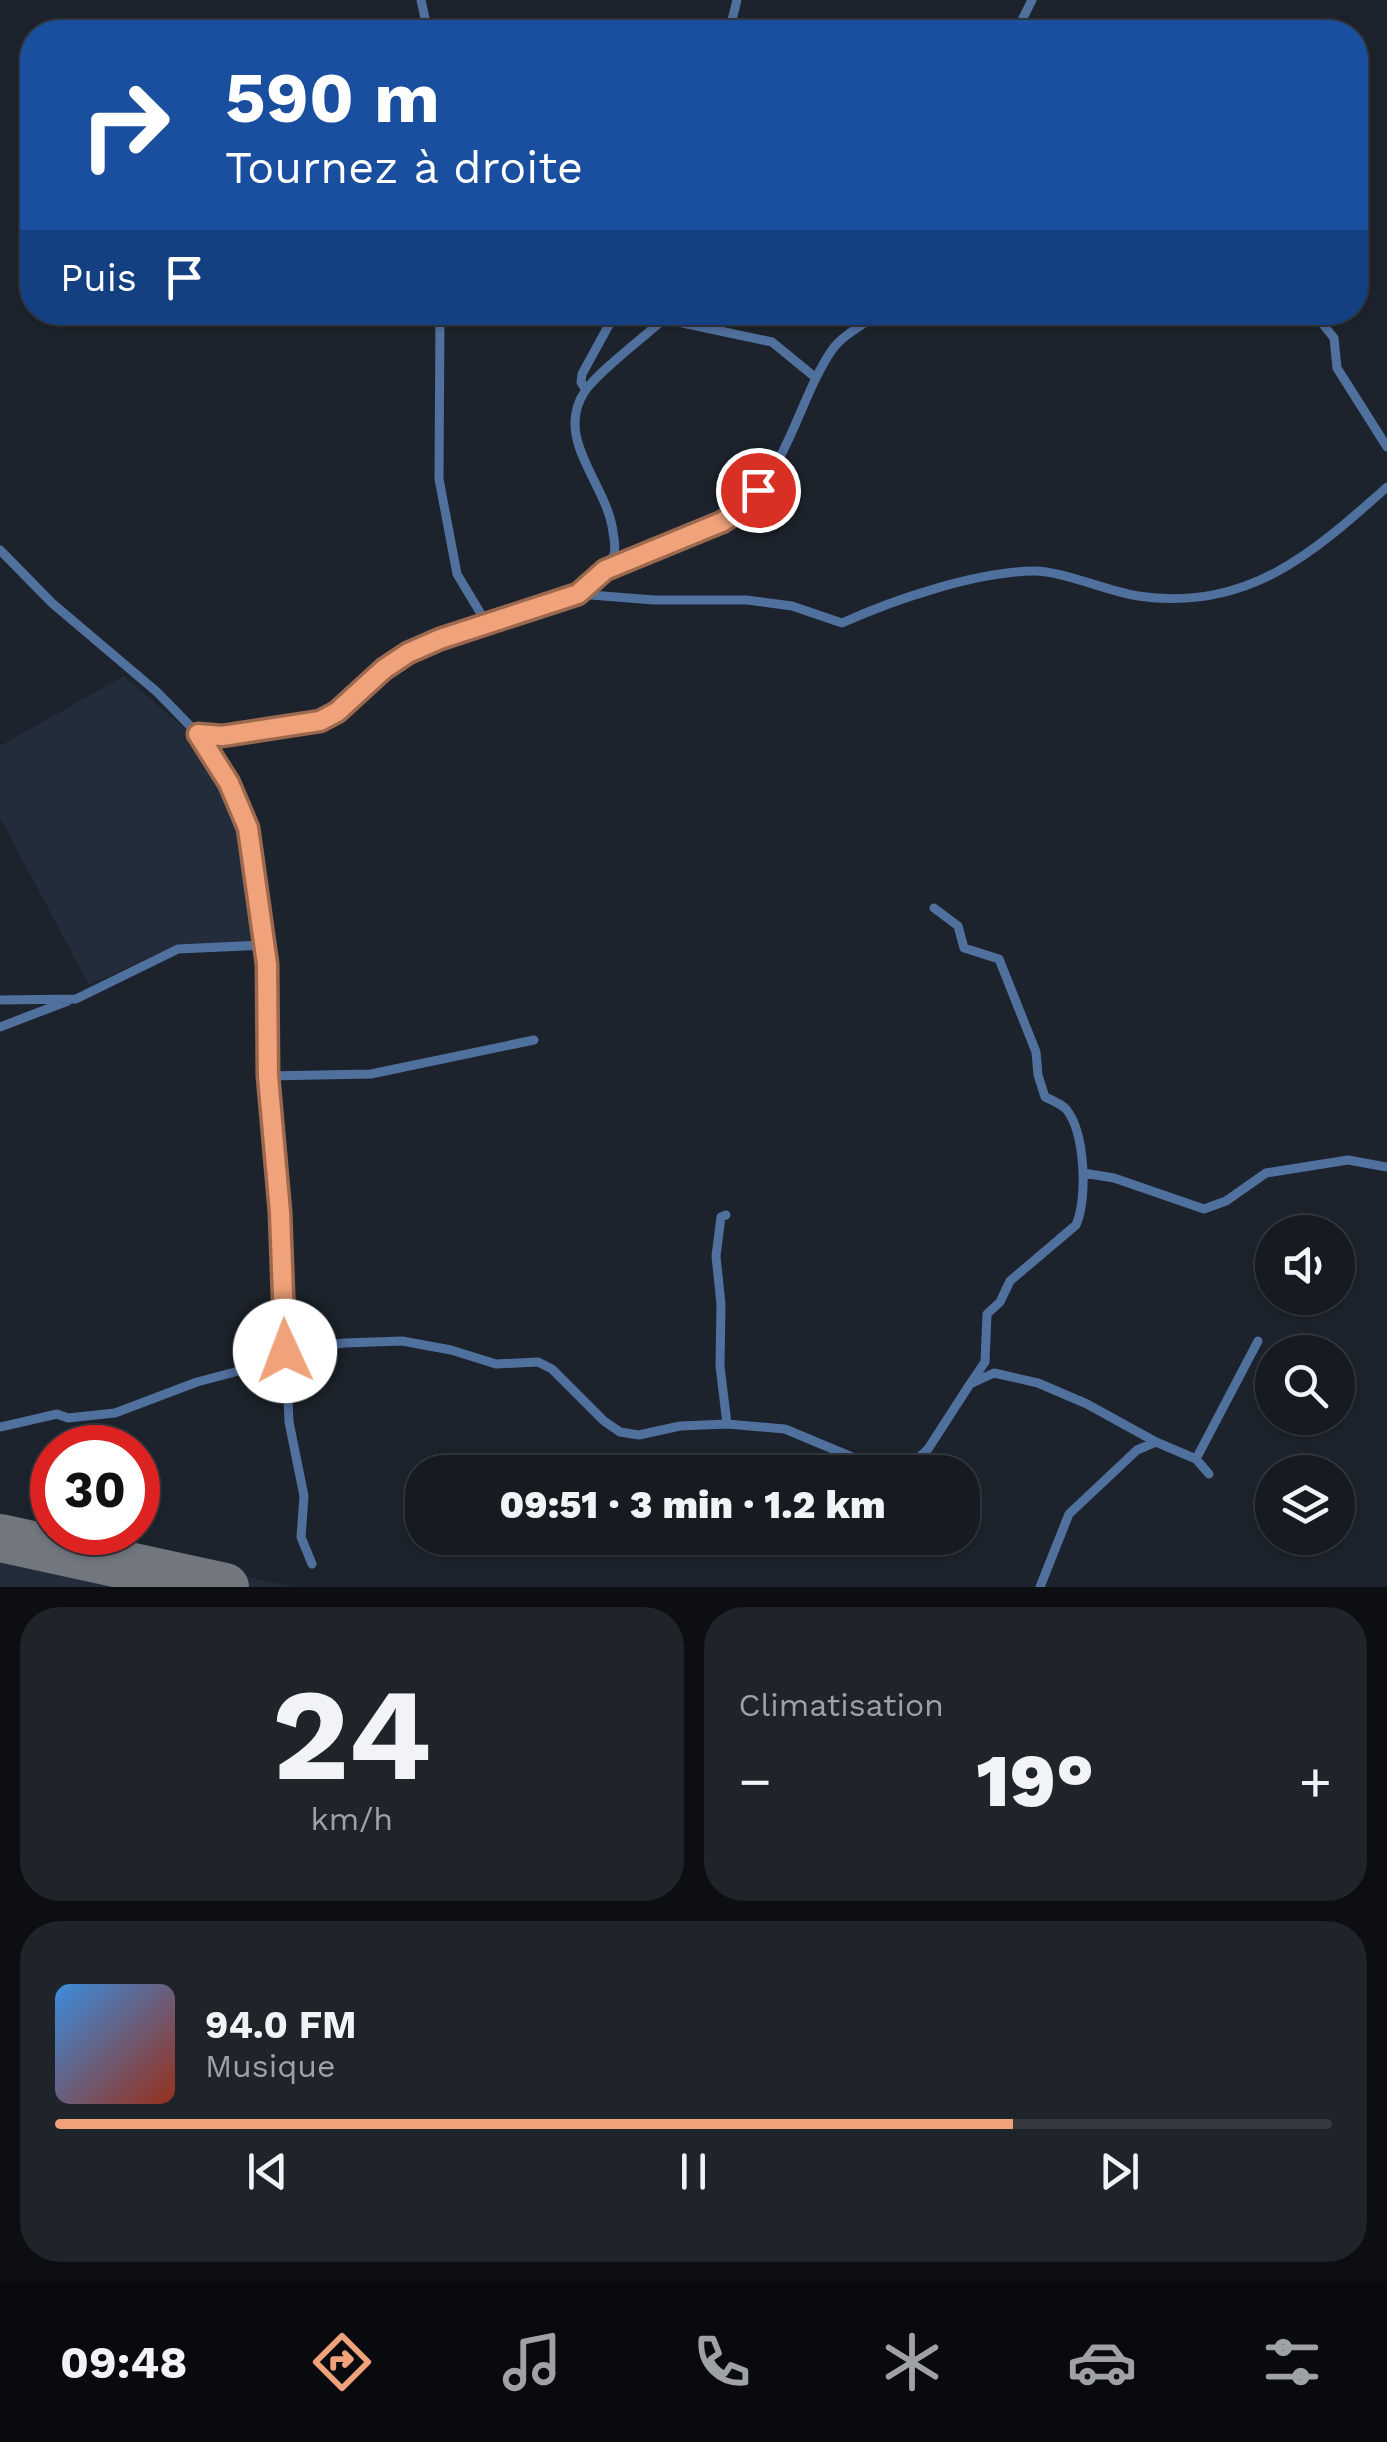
<!DOCTYPE html>
<html lang="fr">
<head>
<meta charset="utf-8">
<style>
	:root { --surface:#161a21; --page:#1f232a; --text:#f1f3f6; --muted:#9ea1a5; --line:#35383f; --accent:#f0a27a }
	body { margin:0; font-family:"Work Sans",sans-serif; background:var(--page); color:var(--text); height:100vh; display:flex; flex-direction:column; font-size:38px; white-space:nowrap }
	* { box-sizing:border-box; margin:0 }
	p { font-size:32px; color:var(--muted) }
	.icon { flex:none; width:55px; height:55px; fill:none; stroke:currentColor; stroke-width:2; stroke-linecap:round; stroke-linejoin:round }
	.map { position:relative; height:1587px; overflow:hidden }
	.sheet { display:flex; flex-direction:column; gap:20px; padding:20px; background:#0c0e12; flex:1 }
	.sheet>* { flex:none }
	.hud { position:absolute; left:20px; top:20px; width:1348px; height:305px; border-radius:40px; box-shadow:0 2px 8px #0004,0 0 0 2px var(--line); background:#1a4fa0; color:#fff; overflow:hidden }
	.fabs { position:absolute; left:1255px; top:1215px; display:grid; gap:20px }
	.fabs a { display:grid; place-items:center; width:100px; height:100px; border-radius:50%; background:var(--surface); box-shadow:0 2px 8px #0004,0 0 0 2px var(--line); font-size:50px }
	.speed { position:absolute; left:30px; top:1425px; display:flex; gap:20px; font-size:50px; font-weight:700; text-align:center }
	.speed>* { display:grid; place-content:center; width:130px; height:130px; border-radius:50%; background:var(--surface); box-shadow:0 2px 8px #0004,0 0 0 2px var(--line); line-height:1 }
	.speed .limit { border:15px solid #d22; background:#fff; color:#111 }
	.pin { position:absolute; display:grid; place-items:center; width:85px; height:85px; color:#fff; margin:-42px; border:5px solid #fff; border-radius:50%; box-shadow:0 2px 10px #0007 }
	.me { position:absolute; width:110px; margin:-55px; rotate:358deg; stroke-linejoin:round; filter:drop-shadow(0 0 8px #0008) }
	.turn { display:flex; align-items:center; gap:35px; height:210px; padding:0 40px; font-size:45px }
	.turn .icon { width:130px; height:130px; stroke-width:2.5 }
	.turn b { display:block; font-size:70px; line-height:85px }
	.then { display:flex; align-items:center; height:95px; padding:0 40px; background:#0003; gap:20px; font-size:38px }
	.big { font-size:75px; font-weight:800; line-height:1.1 }
	.sheet .card { flex:1; display:flex; flex-direction:column; justify-content:center; gap:15px; min-width:0; padding:0 35px; border-radius:40px; background:var(--page) }
	.sheet .dial { align-items:center; gap:0 }
	.dial b { font-size:130px; line-height:1 }
	.song { display:flex; align-items:center; gap:30px }
	.cover { width:120px; height:120px; border-radius:15px; background:linear-gradient(135deg,hsl(210 70% 55%),hsl(10 70% 35%)) }
	.played { height:10px; border-radius:5px; background:linear-gradient(90deg,var(--accent) 75%,var(--line) 75%) }
	.keys { display:flex; justify-content:space-around; direction:ltr }
	.heat { display:flex; justify-content:space-between; align-items:center; font-size:55px; direction:ltr }
	.sheet .tiles { flex:1; display:grid; gap:20px; grid-template-columns:1fr 1fr }
	.card:last-child { grid-column:span 2 }
	.trip { position:absolute; left:405px; top:1455px; width:575px; height:100px; border-radius:40px; background:var(--surface); box-shadow:0 2px 8px #0004,0 0 0 2px var(--line); font-weight:800; line-height:100px; text-align:center }
	.dock { display:flex; height:160px; justify-content:space-around; align-items:center; background:#090a0d; color:var(--muted) }
	.dock .icon { width:70px; height:70px }
	.dock .on { color:var(--accent) }
	.dock b { font-size:45px; color:var(--text) }
	.map>svg:first-child { display:block }
</style>
</head>
<body>
<div class="map">
<svg width="1387" height="1587" viewBox="0 0 1387 1587">
	<rect width="100%" height="100%" fill="#1d232c"/>
	<path fill="#222c3a" d="M124,676L191,734L239,813L244,827L259,934L247,942L174,946L89,985L0,818V746Z
		M0,1520L122,1549L293,1587H0Z"/>
	<g fill="none" stroke-linecap="round" stroke-linejoin="round">
		<path stroke="#72767e" stroke-width="48" d="M0,1538L225,1587"/>
		<path stroke="#50709e" stroke-width="9" d="M421,0L428,32
			M729,32L737,0
			M1016,32L1032,0
			M440,312L439,479L457,574L487,624
			M1313,312L1334,338L1337,368L1387,447
			M664,319L772,342L816,378
			M586,390L581,382L582,374L616,312
			M0,550L52,603L157,692L198,734L229,783L248,827L267,964L268,1076L280,1212L289,1422L304,1496L301,1537L312,1564
			M605,570C647,553 712,536 745,505C788,466 801,395 832,350C842,335 866,323 881,312
			M578,594L654,600H747L792,606L842,623C895,599 976,572 1034,571C1063,571 1106,591 1138,596C1247,612 1312,554 1387,487
			M198,734C226,741 289,731 318,721C344,713 362,688 383,670C400,655 421,646 442,638C488,622 598,604 614,554C616,547 614,539 613,532C607,483 553,439 585,391C599,371 644,337 664,319L667,312
			M934,908L958,926L964,948L999,959L1036,1052L1038,1075L1045,1097C1052,1100 1061,1104 1066,1109C1085,1132 1088,1198 1076,1225L1010,1281L1000,1302L987,1314L985,1362L970,1384
			M0,1000L76,999L178,949L264,945
			M0,1027L68,1001
			M268,1076L371,1074L534,1040
			M1083,1173L1114,1178L1204,1209L1226,1201L1266,1173L1348,1160L1387,1167
			M726,1215L721,1217L716,1256L721,1304L720,1366L727,1424
			M285,1351L344,1343L402,1341L451,1350L496,1364L538,1362L552,1369L604,1421L620,1432L639,1435L680,1426L727,1424L785,1429L888,1472
			M0,1427L57,1414L68,1418L115,1413L197,1382L250,1368L285,1344
			M1196,1459L1258,1341
			M903,1472L928,1449L970,1384L994,1373L1038,1383L1087,1404L1156,1442L1196,1459L1209,1474
			M1040,1587L1069,1514L1137,1450L1156,1442"/>
	</g>
	<g fill="none" stroke-linecap="round" stroke-linejoin="round">
		<g stroke="#9c694f" stroke-width="25">
			<path id="route" d="M285,1351L280,1212L268,1076L267,964L248,828L229,783L198,734L222,736L320,721L337,712L384,669L408,653L440,639L578,594L605,570L722,522L740,510L758,490"/>
		</g>
		<use href="#route" stroke="#f0a27a" stroke-width="18"/>
	</g>
</svg>
<div class="fabs">
<a><svg class="icon" aria-label="sound" viewBox="0 0 24 24"><path d="M4 9h4l5-4v14l-5-4H4zM17 9q2 3 0 6"/></svg></a>
<a><svg class="icon" aria-label="search" viewBox="0 0 24 24"><circle cx="10" cy="10" r="6"/><path d="M15 15l6 6"/></svg></a>
<a><svg class="icon" aria-label="layers" viewBox="0 0 24 24"><path d="M12 4l9 5-9 5-9-5zM3 14l9 5 9-5"/></svg></a>
</div>
<div class="speed"><div class="limit">30</div></div>
<div class="pin" style="left:758px;top:490px;background:#d93025"><svg class="icon" aria-label="arrive" viewBox="0 0 24 24"><path d="M6 21V4h12l-3 4 3 4H6"/></svg></div>
<svg class="me" style="left:285px;top:1351px" viewBox="-20 -20 40 40"><circle r="19" fill="#fff"/><path d="M0-13L10 11 0 6-10 11z" fill="#f0a27a"/></svg>
<div class="trip">09:51 · 3 min · 1.2 km</div>
<div class="hud">
<div class="turn"><svg class="icon" aria-label="right" viewBox="0 0 24 24"><path d="M7 20v-9h11M14 6l5 5-5 5"/></svg><div><b>590 m</b>Tournez à droite</div></div>
<div class="then">Puis<svg class="icon" aria-label="arrive" viewBox="0 0 24 24"><path d="M6 21V4h12l-3 4 3 4H6"/></svg></div>
</div>
</div>
<section class="sheet">
<div class="tiles">
<div class="card dial"><b>24</b><p>km/h</p></div>
<div class="card"><p>Climatisation</p>
<div class="heat"><a>−</a><b class="big">19°</b><a>+</a></div>
</div>
<div class="card">
<div class="song"><i class="cover"></i><div><b>94.0 FM</b><p>Musique</p></div></div>
<div class="played"></div>
<div class="keys"><svg class="icon" aria-label="previous" viewBox="0 0 24 24"><path d="M18 5L8 12l10 7zM5 5v14"/></svg><svg class="icon" aria-label="pause" viewBox="0 0 24 24"><path d="M8 5v14M16 5v14"/></svg><svg class="icon" aria-label="next" viewBox="0 0 24 24"><path d="M6 5l10 7-10 7zM19 5v14"/></svg></div>
</div>
</div>
</section>
<nav class="dock">
<b>09:48</b>
<svg class="icon on" aria-label="directions" viewBox="0 0 24 24"><path d="M12 3l9 9-9 9-9-9zM9 14v-3h6M13 9l2 2-2 2"/></svg>
<svg class="icon" aria-label="music" viewBox="0 0 24 24"><path d="M9 18V5l10-2v13"/><circle cx="6" cy="18" r="3"/><circle cx="16" cy="16" r="3"/></svg>
<svg class="icon" aria-label="phone" viewBox="0 0 24 24"><path d="M5 4h4l2 5-3 2q2 4 5 5l2-3 5 2v4C11 20 4 13 5 4z"/></svg>
<svg class="icon" aria-label="climate" viewBox="0 0 24 24"><path d="M12 3v18M4 7l16 10M4 17L20 7"/></svg>
<svg class="icon" aria-label="car" viewBox="0 0 24 24"><path d="M5 17H2v-5l4-1 3-4h7l3 4 3 1v5h-3M9 17h6M6 11h13"/><circle cx="7" cy="17" r="2"/><circle cx="17" cy="17" r="2"/></svg>
<svg class="icon" aria-label="filters" viewBox="0 0 24 24"><path d="M4 7h16M4 17h16"/><circle cx="9" cy="7" r="2"/><circle cx="15" cy="17" r="2"/></svg>
</nav>
</body>
</html>
